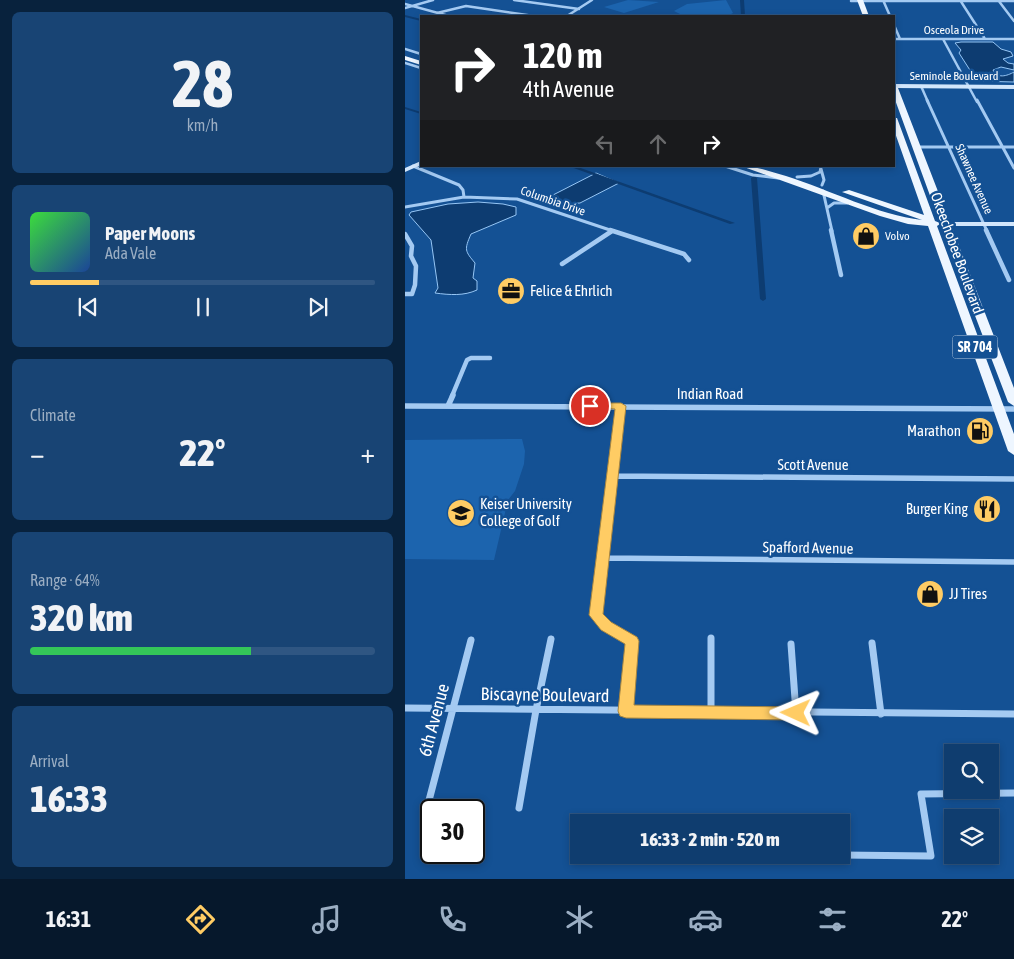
<!DOCTYPE html>
<html lang="en">
<head>
<meta charset="utf-8">
<style>
	:root { --surface:#0f3d6f; --page:#184474; --text:#f1f3f6; --muted:#9baec3; --line:#2f5682; --accent:#ffcc64 }
	body { margin:0; font-family:"Asap Condensed",sans-serif; background:var(--page); color:var(--text); height:100vh; display:flex; flex-direction:column; font-size:19px; white-space:nowrap }
	* { box-sizing:border-box; margin:0 }
	p { font-size:16px; color:var(--muted) }
	.icon { flex:none; width:28px; height:28px; fill:none; stroke:currentColor; stroke-width:2; stroke-linecap:round; stroke-linejoin:round }
	.map { position:relative; flex:1; overflow:hidden }
	.sheet { display:flex; flex-direction:column; gap:12px; padding:12px; background:#08223d; width:405px }
	.sheet>* { flex:none }
	.banner { position:absolute; left:15px; top:15px; width:475px; height:152px; border-radius:0px; box-shadow:0 2px 8px #0003,0 0 0 1px var(--line); background:#202124; color:#fff; overflow:hidden }
	.buttons { position:absolute; left:539px; top:744px; display:grid; gap:10px }
	.buttons a { display:grid; place-items:center; width:55px; height:55px; border-radius:0px; background:var(--surface); box-shadow:0 2px 8px #0003,0 0 0 1px var(--line); font-size:25px }
	.speed { position:absolute; left:15px; top:799px; display:flex; gap:10px; font-size:25px; font-weight:700; text-align:center }
	.speed>* { display:grid; place-content:center; width:65px; height:65px; border-radius:50%; background:var(--surface); box-shadow:0 2px 8px #0003,0 0 0 1px var(--line); line-height:1 }
	.speed .limit { border:2px solid #111; border-radius:8px; background:#fff; color:#111 }
	.pin { position:absolute; display:grid; place-items:center; width:42px; height:42px; color:#fff; margin:-21px; border:2px solid #fff; border-radius:50%; box-shadow:0 1px 5px #0007 }
	.me { position:absolute; width:55px; margin:-28px; rotate:271deg; stroke-linejoin:round; filter:drop-shadow(0 0 4px #0008) }
	.turn { display:flex; align-items:center; gap:18px; height:105px; padding:0 20px; font-size:22px }
	.turn .icon { width:65px; height:65px; stroke-width:2.5 }
	.turn b { display:block; font-size:35px; line-height:42px }
	.lanes { display:flex; align-items:center; height:48px; padding:0 20px; background:#0003; justify-content:center; gap:25px; direction:ltr }
	.lanes .off { opacity:.35 }
	.big { font-size:38px; font-weight:800; line-height:1.1 }
	.sheet .tile { flex:1; display:flex; flex-direction:column; justify-content:center; gap:8px; min-width:0; padding:0 18px; border-radius:8px; background:var(--page) }
	.sheet .dial { align-items:center; gap:0 }
	.dial b { font-size:65px; line-height:1 }
	.song { display:flex; align-items:center; gap:15px }
	.cover { width:60px; height:60px; border-radius:8px; background:linear-gradient(135deg,hsl(120 70% 55%),hsl(220 70% 35%)) }
	.played { height:5px; border-radius:2px; background:linear-gradient(90deg,var(--accent) 20%,var(--line) 20%) }
	.keys { display:flex; justify-content:space-around; direction:ltr }
	.heat { display:flex; justify-content:space-between; align-items:center; font-size:28px; direction:ltr }
	.charge { height:8px; border-radius:4px; background:linear-gradient(90deg,#34c759 64%,var(--line) 0) }
	.trip { position:absolute; left:165px; top:814px; width:280px; height:50px; border-radius:0px; background:var(--surface); box-shadow:0 2px 8px #0003,0 0 0 1px var(--line); font-weight:800; line-height:50px; text-align:center }
	.tabs { display:flex; height:80px; justify-content:space-around; align-items:center; background:#06182c; color:var(--muted) }
	.tabs .icon { width:35px; height:35px }
	.tabs .current { color:var(--accent) }
	.tabs b { font-size:22px; color:var(--text) }
	main { display:flex; flex:1; min-height:0 }
	.map>svg:first-child { display:block }
</style>
</head>
<body>
<main>
<section class="sheet">
<div class="tile dial"><b>28</b><p>km/h</p></div>
<div class="tile">
<div class="song"><i class="cover"></i><div><b>Paper Moons</b><p>Ada Vale</p></div></div>
<div class="played"></div>
<div class="keys"><svg class="icon" aria-label="previous" viewBox="0 0 24 24"><path d="M18 5L8 12l10 7zM5 5v14"/></svg><svg class="icon" aria-label="pause" viewBox="0 0 24 24"><path d="M8 5v14M16 5v14"/></svg><svg class="icon" aria-label="next" viewBox="0 0 24 24"><path d="M6 5l10 7-10 7zM19 5v14"/></svg></div>
</div>
<div class="tile"><p>Climate</p>
<div class="heat"><a>−</a><b class="big">22°</b><a>+</a></div>
</div>
<div class="tile"><p>Range · 64%</p><b class="big">320 km</b><div class="charge"></div></div>
<div class="tile"><p>Arrival</p><b class="big">16:33</b></div>
</section>
<div class="map">
<svg width="609" height="879" viewBox="0 0 609 879">
	<rect width="100%" height="100%" fill="#145194"/>
	<path fill="#1c64ae" d="M223,0L254,2L219,13L199,7Z
		M321,0L328,13L324,15L279,16L269,11L282,4Z
		M117,439L120,451L119,464L110,491L103,500L89,560L0,559V440Z"/>
	<path fill="#0d3c71" stroke="#96c6f5" d="M556,42H588L596,49L606,52L608,56L598,59L603,63L609,64V70L596,67L588,70C592,79 602,76 609,72V82L570,81V78L554,53L556,50L550,43Z
		M191,173L214,183L175,203L157,204L147,198L148,195Z
		M73,202L98,204L111,207V215L66,234C59,250 60,251 70,263L68,278L72,281V290C59,296 45,295 30,293L33,288L26,240L4,215L6,212L43,204Z"/>
	<g fill="none" stroke-linecap="round" stroke-linejoin="round">
		<path fill="#0d3c71" fill-rule="evenodd" d="M335,0H339L340,16H336Z
			M0,15L16,19V21L0,17Z
			M0,107L16,112V114L0,109Z
			M163,166H170L330,223L325,224Z
			M349,176L352,178L361,299L358,301L355,299L346,178Z"/>
		<path stroke="#a4caf2" stroke-width="2.5" d="M109,0L174,9
			M478,0L485,16
			M555,0L580,39
			M593,0L609,21
			M446,1H609
			M0,4L44,16
			M0,8L28,0
			M32,13L61,6L129,16
			M162,16L187,0
			M489,25L495,39
			M489,39H609
			M538,39L572,102
			M0,49L16,54
			M0,63L16,68
			M516,86L523,102"/>
		<path stroke="#a4caf2" stroke-width="3" d="M522,100L582,231
			M572,100L609,168
			M511,147H609
			M8,166L54,185L58,190L59,197
			M320,166L348,175L373,178
			M416,169L419,180L417,185
			M392,177L406,176L415,172L416,167
			M418,191L427,231
			M0,207L59,197L112,199L208,231
			M422,208L429,203H442"/>
		<path stroke="#a4caf2" stroke-width="4.5" d="M205,230L279,254L284,260
			M426,230L436,275
			M581,230L604,280
			M0,234L7,246L6,256L11,266L10,285L7,294H0
			M157,264L207,231
			M47,396L62,360L66,358H85"/>
		<path stroke="#a4caf2" stroke-width="5.5" d="M0,406L609,409
			M43,406L48,395
			M207,476L609,479
			M197,558L609,562
			M192,608L216,406"/>
		<path stroke="#a4caf2" stroke-width="7" d="M192,607L191,615L201,626L227,641L221,711
			M306,638V712
			M467,643L476,714
			M386,644L391,713
			M0,708L609,714
			M22,808L66,640
			M114,808L131,710L146,639
			M436,855L526,856L516,794L609,793"/>
		<path fill="#d2e6fc" fill-rule="evenodd" d="M489,84L609,85V89L489,88Z
			M16,161V165L0,172V168Z
			M536,222H609V226H539L535,224Z"/>
		<path fill="#eef6ff" fill-rule="evenodd" d="M452,0H458L464,16H458Z
			M0,56L16,61V65L0,60Z
			M489,86L493,88L609,388V406L603,402L535,224L532,226L609,434V455L603,451L523,226L503,224L475,216L336,166C352,166 366,172 381,176C425,190 473,215 517,220L437,192L444,190L519,215L489,130V118H492L530,221L535,223L489,97Z"/>
	</g>
	<path fill="#ffcc64" stroke="#a68541" d="M185,403H216L221,406L198,614L206,622L232,637L234,641L229,705L391,707L396,708L399,713L396,718L391,720L221,718L215,716L213,711L220,644L196,630L184,615L210,409L182,408L180,406Z"/>
	<defs>
		<g id="shop-disc" transform="scale(1.4375)"><circle r="9.5" fill="#ffcc64" stroke="#145194"/><path d="M-5-2.5h2.3a2.7 3.5 0 0 1 5.4 0H5L5.5 6h-11ZM-1.5-2.5h3a1.5 2.3 0 0 0-3 0Z" fill="#111"/></g>
		<g id="office-disc" transform="scale(1.4375)"><circle r="9.5" fill="#ffcc64" stroke="#145194"/><path d="M-6-3h4V-5.5h4V-3h4V5H-6ZM-1-4.5V-3h2v-1.5ZM-6 0V1H6V0Z" fill="#111"/></g>
		<g id="fuel-disc" transform="scale(1.4375)"><circle r="9.5" fill="#ffcc64" stroke="#145194"/><path d="M-5.5-6h7V0h2V4h1.3V-2.5L3-4.5l.8-.8L6-3V5H2.5V1h-1V6h-7ZM-4.2-4.7v3.2H.2V-4.7Z" fill="#111"/></g>
		<g id="restaurant-disc" transform="scale(1.4375)"><circle r="9.5" fill="#ffcc64" stroke="#145194"/><path d="M-5-6h1v4h1v-4h1v4h1v-4h1v5L-1.5 .5V6h-2V.5L-5-1ZM5-6V6H3V1.5H1.5Q1.5-4 5-6Z" fill="#111"/></g>
		<g id="university-disc" transform="scale(1.4375)"><circle r="9.5" fill="#ffcc64" stroke="#145194"/><path d="M0-5L7-2L0 1L-7-2ZM-4 1L0 2.5L4 1V4Q0 6-4 4Z" fill="#111"/></g>
	</defs>
	<g fill-rule="evenodd">
		<use href="#shop-disc" x="461" y="236"/>
		<use href="#office-disc" x="106" y="291"/>
		<use href="#fuel-disc" x="575" y="431"/>
		<use href="#restaurant-disc" x="582" y="509"/>
		<use href="#university-disc" x="56" y="513"/>
		<use href="#shop-disc" x="525" y="594"/>
	</g>
	<g text-anchor="middle" stroke-width="5" stroke-linejoin="round" paint-order="stroke">
		<g font-size="12" fill="#fff" stroke="#145194">
			<text x="549" y="34">Osceola Drive</text>
			<text x="549" y="80">Seminole Boulevard</text>
			<text transform="translate(569 179) rotate(66)" y="4">Shawnee Avenue</text>
			<text transform="translate(148 201) rotate(19)" y="4">Columbia Drive</text>
		</g>
		<g font-size="12" fill="#fff" stroke="#145194" text-anchor="start">
			<text x="480" y="240">Volvo</text>
		</g>
		<rect fill="#145194" stroke="#b8cbdf" stroke-width="1" x="547.5" y="335.5" width="45" height="23" rx="4"/>
		<g font-size="14" font-weight="bold" fill="#fff">
			<text x="570" y="352">SR 704</text>
		</g>
		<g font-size="15" fill="#fff" stroke="#145194">
			<text transform="translate(552 253) rotate(70)" y="5">Okeechobee Boulevard</text>
			<text x="305" y="399">Indian Road</text>
			<text x="408" y="470">Scott Avenue</text>
			<text transform="translate(403 548) rotate(1)" y="5">Spafford Avenue</text>
		</g>
		<g font-size="15" fill="#fff" stroke="#145194" text-anchor="start">
			<text x="125" y="296">Felice &amp; Ehrlich</text>
			<text x="556" y="436" text-anchor="end">Marathon</text>
			<text x="75" y="509">Keiser University<tspan x="75" dy="17">College of Golf</tspan></text>
			<text x="563" y="514" text-anchor="end">Burger King</text>
			<text x="544" y="599">JJ Tires</text>
		</g>
		<g font-size="18" fill="#fff" stroke="#145194">
			<text transform="translate(140 695) rotate(1)" y="6">Biscayne Boulevard</text>
			<text transform="translate(29 720) rotate(-75)" y="6">6th Avenue</text>
		</g>
	</g>
</svg>
<div class="buttons">
<a><svg class="icon" aria-label="search" viewBox="0 0 24 24"><circle cx="10" cy="10" r="6"/><path d="M15 15l6 6"/></svg></a>
<a><svg class="icon" aria-label="layers" viewBox="0 0 24 24"><path d="M12 4l9 5-9 5-9-5zM3 14l9 5 9-5"/></svg></a>
</div>
<div class="speed"><div class="limit">30</div></div>
<div class="pin" style="left:185px;top:406px;background:#d93025"><svg class="icon" aria-label="arrive" viewBox="0 0 24 24"><path d="M6 21V4h12l-3 4 3 4H6"/></svg></div>
<svg class="me" style="left:391px;top:713px" viewBox="-20 -20 40 40"><path d="M0-17L14 15 0 8-14 15z" fill="#ffcc64" stroke="#fff" stroke-width="4"/></svg>
<div class="trip">16:33 · 2 min · 520 m</div>
<div class="banner">
<div class="turn"><svg class="icon" aria-label="right" viewBox="0 0 24 24"><path d="M7 20v-9h11M14 6l5 5-5 5"/></svg><div><b>120 m</b>4th Avenue</div></div>
<div class="lanes"><svg class="icon off" aria-label="left" viewBox="0 0 24 24"><path d="M17 20v-9H6M10 6l-5 5 5 5"/></svg><svg class="icon off" aria-label="ahead" viewBox="0 0 24 24"><path d="M12 20V5M6 11l6-6 6 6"/></svg><svg class="icon" aria-label="right" viewBox="0 0 24 24"><path d="M7 20v-9h11M14 6l5 5-5 5"/></svg></div>
</div>
</div>
</main>
<nav class="tabs">
<b>16:31</b>
<svg class="icon current" aria-label="directions" viewBox="0 0 24 24"><path d="M12 3l9 9-9 9-9-9zM9 14v-3h6M13 9l2 2-2 2"/></svg>
<svg class="icon" aria-label="music" viewBox="0 0 24 24"><path d="M9 18V5l10-2v13"/><circle cx="6" cy="18" r="3"/><circle cx="16" cy="16" r="3"/></svg>
<svg class="icon" aria-label="phone" viewBox="0 0 24 24"><path d="M5 4h4l2 5-3 2q2 4 5 5l2-3 5 2v4C11 20 4 13 5 4z"/></svg>
<svg class="icon" aria-label="climate" viewBox="0 0 24 24"><path d="M12 3v18M4 7l16 10M4 17L20 7"/></svg>
<svg class="icon" aria-label="car" viewBox="0 0 24 24"><path d="M5 17H2v-5l4-1 3-4h7l3 4 3 1v5h-3M9 17h6M6 11h13"/><circle cx="7" cy="17" r="2"/><circle cx="17" cy="17" r="2"/></svg>
<svg class="icon" aria-label="filters" viewBox="0 0 24 24"><path d="M4 7h16M4 17h16"/><circle cx="9" cy="7" r="2"/><circle cx="15" cy="17" r="2"/></svg>
<b>22°</b>
</nav>
</body>
</html>
